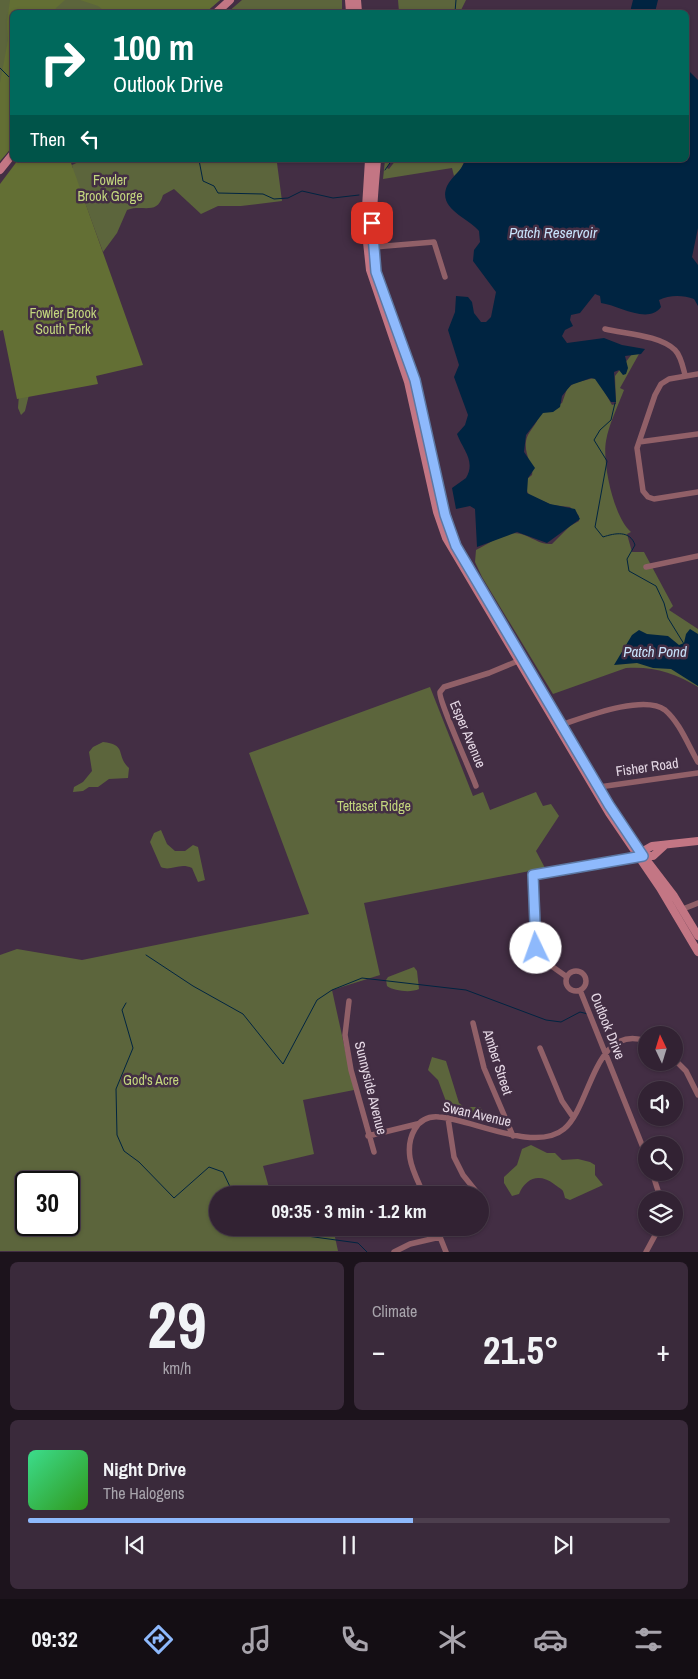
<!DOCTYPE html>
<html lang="en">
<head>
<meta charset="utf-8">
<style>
	:root { --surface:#322233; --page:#3a2a3b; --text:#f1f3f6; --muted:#a8a4ac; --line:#4d3f4e; --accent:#8eb9fc }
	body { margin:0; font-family:"Archivo Narrow",sans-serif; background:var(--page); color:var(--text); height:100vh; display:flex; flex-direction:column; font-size:19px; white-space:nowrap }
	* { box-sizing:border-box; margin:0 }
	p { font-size:16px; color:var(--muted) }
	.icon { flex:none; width:28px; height:28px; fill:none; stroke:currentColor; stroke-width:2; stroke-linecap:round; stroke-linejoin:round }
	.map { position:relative; height:1252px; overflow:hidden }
	.details { display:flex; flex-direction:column; gap:10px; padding:10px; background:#1c131c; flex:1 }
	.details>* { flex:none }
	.guide { position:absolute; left:10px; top:10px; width:679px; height:152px; border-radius:8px; box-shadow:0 1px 4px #0004,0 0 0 1px var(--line); background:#00695c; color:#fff; overflow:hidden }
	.needle { width:32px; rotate:356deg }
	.controls { position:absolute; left:638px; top:1026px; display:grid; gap:10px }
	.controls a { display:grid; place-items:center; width:45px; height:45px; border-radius:50%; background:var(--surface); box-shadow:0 1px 4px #0004,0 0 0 1px var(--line); font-size:25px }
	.speed { position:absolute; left:15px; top:1171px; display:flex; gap:10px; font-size:25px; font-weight:700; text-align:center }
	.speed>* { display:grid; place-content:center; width:65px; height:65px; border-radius:50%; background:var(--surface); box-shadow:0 1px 4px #0004,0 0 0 1px var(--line); line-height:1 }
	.speed .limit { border:2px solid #111; border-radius:8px; background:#fff; color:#111 }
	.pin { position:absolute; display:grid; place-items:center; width:42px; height:42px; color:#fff; margin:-21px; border-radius:10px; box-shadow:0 2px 8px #0006 }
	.me { position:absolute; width:55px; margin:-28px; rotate:357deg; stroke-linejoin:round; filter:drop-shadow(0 0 4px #0008) }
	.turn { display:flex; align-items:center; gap:18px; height:105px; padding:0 20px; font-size:22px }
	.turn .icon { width:65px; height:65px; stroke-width:2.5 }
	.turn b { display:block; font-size:35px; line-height:42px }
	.then { display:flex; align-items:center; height:48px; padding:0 20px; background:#0003; gap:10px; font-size:19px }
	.big { font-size:38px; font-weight:700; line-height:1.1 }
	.details .card { flex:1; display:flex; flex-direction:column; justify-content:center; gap:8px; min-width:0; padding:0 18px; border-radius:8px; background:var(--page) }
	.details .dial { align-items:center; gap:0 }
	.dial b { font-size:65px; line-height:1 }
	.song { display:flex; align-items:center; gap:15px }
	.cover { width:60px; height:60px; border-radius:8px; background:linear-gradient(135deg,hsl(150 70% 55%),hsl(110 70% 35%)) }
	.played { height:5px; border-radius:2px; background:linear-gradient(90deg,var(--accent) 60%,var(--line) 60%) }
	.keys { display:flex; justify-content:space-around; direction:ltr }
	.heat { display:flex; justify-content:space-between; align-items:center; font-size:28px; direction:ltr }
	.details .tiles { flex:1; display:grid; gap:10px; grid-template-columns:1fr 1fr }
	.card:last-child { grid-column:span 2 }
	.trip { position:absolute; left:209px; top:1186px; width:280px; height:50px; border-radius:25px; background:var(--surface); box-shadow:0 1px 4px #0004,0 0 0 1px var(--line); font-weight:700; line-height:50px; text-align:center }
	.tab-bar { display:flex; height:80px; justify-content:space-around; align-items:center; background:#140e14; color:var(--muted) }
	.tab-bar .icon { width:35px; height:35px }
	.tab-bar .selected { color:var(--accent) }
	.tab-bar b { font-size:22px; color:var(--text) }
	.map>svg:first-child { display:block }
</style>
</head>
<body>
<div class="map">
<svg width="698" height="1252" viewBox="0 0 698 1252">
	<rect width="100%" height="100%" fill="#432e44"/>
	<path fill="#5c653c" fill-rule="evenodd" d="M0,0H220L206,12H12V147L0,161Z
		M242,0H342V12H228Z
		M398,0H466L460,12H399Z
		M83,160H327L277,163L282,201L241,206H218L201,214L174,189L163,195C157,216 143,204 127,210L117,233L103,252L80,189L25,411L21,415L18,408L19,394L73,169L72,165Z
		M385,160H391L387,168L389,169L396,160H465L461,169L454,176L452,168L383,179Z
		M632,354H639L620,388L624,390C618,406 609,424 606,441C602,463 614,518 631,532L627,534L632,552H644L673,606L669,610L698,629V687C675,673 653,666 626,668L553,694L482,577L475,562L476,550C489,544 506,530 521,534C532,537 540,545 552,544L570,526L579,521V516L570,507L552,505L529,495L526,489L527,479L532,475C534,466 524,456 526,441C527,432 537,425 540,414L562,403L567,389L574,383L594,378L598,380L612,405L616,404L615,376Z
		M430,687L473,796L483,792L490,810L536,792L543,806L551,804L559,816L536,851L545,868L364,903L380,975L332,990L354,1090L303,1100L314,1154L263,1166L271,1195H218V1228H333L338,1251H0V955L17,949L82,960L309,914L249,753ZM26,1182H69V1225H26Z
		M103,742C128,745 115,755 129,768L128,778L109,779L98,787H89L83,791L73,792L74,787L83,782L92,771L89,752L93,747Z
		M161,830L167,844L175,851H185L193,845L198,847L205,880L198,882L192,868C179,862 171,872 161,867L150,842L154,833Z
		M414,967L417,971L419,989C411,993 394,991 387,986L386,980L388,977Z
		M432,1057L446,1061L459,1103L464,1107H480L482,1110L481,1116L472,1118L450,1112L438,1080L428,1070Z
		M531,1145L547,1153H555L562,1160L578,1159L590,1162L595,1165V1175L603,1185L570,1200L565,1198C563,1187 561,1190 554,1184C539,1173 526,1178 519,1194L512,1196L504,1183V1177L517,1165L522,1149Z"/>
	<path fill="#636f34" d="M10,0H65L56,8L54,12H12V147L0,161V83L8,40L7,22Z
		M80,0H220L206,12H106L98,6Z
		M18,160H70L143,365L96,376L98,384L17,399L3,330L0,331V184Z"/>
	<path fill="#002441" d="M633,0H658L655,12H630Z
		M686,52L688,70L698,80V228L692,257L698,265V306L694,299C683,295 669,295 659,300L661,307C648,325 618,305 601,303L600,296L595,294L580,313L571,315L570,320L573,326L565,330L562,336L567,343L604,338L622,345L645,349L641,354L625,356L628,368L626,374L623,375L619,370L614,372L616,402H611L595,379L591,378L571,385L562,396L560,407L553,412L543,413L526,435L524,452L535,468L528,478L527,493L550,504L575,509L580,519L547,543L517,532L477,547L475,509L470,506L456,509L452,488L466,478C476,461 463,450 457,434L465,425L468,415L454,377L459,365L448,330L455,312L456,296L468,297L472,302L474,313L481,322H486L491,317L496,292L473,261L474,250L480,242L479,231C469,218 437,209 447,186C452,176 462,171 465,160H686Z
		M690,629L698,634V686L671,669L653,668L637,663L614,665L632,635L639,630L647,634L668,636L679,645L684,643L686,634Z"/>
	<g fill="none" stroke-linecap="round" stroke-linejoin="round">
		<path stroke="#002441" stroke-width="1" d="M455,12L456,0
			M0,68L12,80
			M199,160L203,181L214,186L218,193L263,194L274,199L288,198L302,191L333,198L359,195
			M385,170L392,160
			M615,403L611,420L600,430L594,440L607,461L595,527L603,537C615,533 630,530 635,545L627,559L629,571L656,586L664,603L668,618L684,644
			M146,955L193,986L243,1014L283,1064L317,1000L332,990L362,978L466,990L546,1020L561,1022L580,1012L588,1014
			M126,1003L122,1010L133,1048L116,1089L117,1135L124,1151L139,1162L174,1198L209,1167L223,1172L234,1195
			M280,1228L285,1233L358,1243L367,1252"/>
		<path stroke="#916068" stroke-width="5.5" d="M374,247L434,242L445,277
			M605,329C626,334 659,335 675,350C681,356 683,367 685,375
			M698,374L669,379L661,384L655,395L637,448L643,491L648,497L654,499L698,492
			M639,442L698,434
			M646,567L698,556
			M561,725C585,717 644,694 665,710C680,723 688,745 698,762
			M476,786C471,772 438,699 440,692L444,687L489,673L518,661
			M599,787L698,773
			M683,909L698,903
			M566 981a10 10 0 1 1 20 0a10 10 0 1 1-20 0Z
			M567,977L543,960L537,952L533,875L636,855
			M580,990L646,1155
			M349,1001L345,1035L351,1070L374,1152
			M473,1023L484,1068L513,1136
			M540,1048L562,1101L573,1117
			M674,1059L686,1071L698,1095
			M448,1118L454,1157L463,1175L479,1195
			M368,1136L417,1124
			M652,1172L661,1200
			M424,1195C419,1183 412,1171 410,1158C407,1138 416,1115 439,1117C471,1119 535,1153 564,1129C591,1107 594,1023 646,1041
			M480,1196L484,1205
			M440,1237L446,1252
			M394,1252L410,1244L440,1237L436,1228
			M646,1252L659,1228"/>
		<path stroke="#c37684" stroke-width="8" d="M349,0L350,12
			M357,0L358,12
			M217,12L230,0
			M369,160L365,223L370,270L408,382L437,512L446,538L609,813L660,888L698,952
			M377,160C374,195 370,231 375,266C381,303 405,343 415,381C433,445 437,510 469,570
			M0,170L12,155
			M635,845L674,896L698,936
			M638,854L652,846L698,841
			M641,856H653L665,845"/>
	</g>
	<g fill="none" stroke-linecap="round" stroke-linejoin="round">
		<g stroke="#5c78a4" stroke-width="12">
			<path id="route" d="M372,223L376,272L415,380L445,515L456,546L609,805L643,856L533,875L536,948"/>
		</g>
		<use href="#route" stroke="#8eb9fc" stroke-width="9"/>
	</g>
	<g text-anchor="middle" stroke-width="5" stroke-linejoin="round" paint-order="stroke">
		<g font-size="14" fill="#c2d57d" stroke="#432e44">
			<text x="110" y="185">Fowler<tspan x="110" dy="16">Brook Gorge</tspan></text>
			<text x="63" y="318">Fowler Brook<tspan x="63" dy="16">South Fork</tspan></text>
			<text x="374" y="811">Tettaset Ridge</text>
			<text x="151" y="1085">God's Acre</text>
		</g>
		<g font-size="14" fill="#e6d9e6" stroke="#432e44">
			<text transform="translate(468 734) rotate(67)" y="5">Esper Avenue</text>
			<text transform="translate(647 767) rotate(-8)" y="5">Fisher Road</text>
			<text transform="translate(608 1026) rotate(68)" y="5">Outlook Drive</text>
			<text transform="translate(498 1062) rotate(72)" y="5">Amber Street</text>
			<text transform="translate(371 1088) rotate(76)" y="5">Sunnyside Avenue</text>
			<text transform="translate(477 1114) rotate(13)" y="5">Swan Avenue</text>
		</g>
		<g font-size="15" font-style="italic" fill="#c6e1fa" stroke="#432e44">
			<text x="553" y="238">Patch Reservoir</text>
			<text x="655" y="657">Patch Pond</text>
		</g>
	</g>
</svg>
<div class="controls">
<a><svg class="needle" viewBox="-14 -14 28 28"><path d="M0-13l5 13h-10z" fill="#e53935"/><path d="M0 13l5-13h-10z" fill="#a8a4ac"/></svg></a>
<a><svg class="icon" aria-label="sound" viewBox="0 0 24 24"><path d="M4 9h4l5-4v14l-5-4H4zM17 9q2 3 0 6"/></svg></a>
<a><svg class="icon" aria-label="search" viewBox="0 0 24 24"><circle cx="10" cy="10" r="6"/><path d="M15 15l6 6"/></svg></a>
<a><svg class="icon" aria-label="layers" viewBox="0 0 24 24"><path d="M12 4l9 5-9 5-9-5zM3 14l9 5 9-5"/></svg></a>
</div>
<div class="speed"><div class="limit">30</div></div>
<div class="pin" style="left:372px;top:223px;background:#d93025"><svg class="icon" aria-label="arrive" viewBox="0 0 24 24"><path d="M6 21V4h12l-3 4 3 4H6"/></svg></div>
<svg class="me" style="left:536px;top:948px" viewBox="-20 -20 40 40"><circle r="19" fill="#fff"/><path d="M0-13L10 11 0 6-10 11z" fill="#8eb9fc"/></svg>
<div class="trip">09:35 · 3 min · 1.2 km</div>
<div class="guide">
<div class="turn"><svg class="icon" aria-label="right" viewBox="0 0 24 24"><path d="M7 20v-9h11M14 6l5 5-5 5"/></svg><div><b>100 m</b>Outlook Drive</div></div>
<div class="then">Then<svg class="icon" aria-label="left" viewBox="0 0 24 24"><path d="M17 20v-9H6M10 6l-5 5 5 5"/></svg></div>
</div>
</div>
<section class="details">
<div class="tiles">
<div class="card dial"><b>29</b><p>km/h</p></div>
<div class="card"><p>Climate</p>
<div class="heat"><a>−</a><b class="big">21.5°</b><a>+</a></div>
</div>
<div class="card">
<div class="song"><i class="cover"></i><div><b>Night Drive</b><p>The Halogens</p></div></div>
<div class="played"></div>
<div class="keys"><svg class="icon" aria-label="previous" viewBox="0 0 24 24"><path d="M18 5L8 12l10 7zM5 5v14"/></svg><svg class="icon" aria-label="pause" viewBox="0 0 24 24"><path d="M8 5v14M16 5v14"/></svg><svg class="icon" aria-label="next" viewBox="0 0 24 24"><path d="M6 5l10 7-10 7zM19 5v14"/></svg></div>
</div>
</div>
</section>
<nav class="tab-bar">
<b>09:32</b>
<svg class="icon selected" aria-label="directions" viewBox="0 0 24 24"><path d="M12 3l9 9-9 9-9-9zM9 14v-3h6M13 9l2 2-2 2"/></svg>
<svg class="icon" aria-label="music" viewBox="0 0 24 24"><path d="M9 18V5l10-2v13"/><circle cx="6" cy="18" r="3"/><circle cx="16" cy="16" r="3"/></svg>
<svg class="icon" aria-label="phone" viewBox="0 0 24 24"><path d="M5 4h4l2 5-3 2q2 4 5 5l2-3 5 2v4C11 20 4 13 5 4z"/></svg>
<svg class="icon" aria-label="climate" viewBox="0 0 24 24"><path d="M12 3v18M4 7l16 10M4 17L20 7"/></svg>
<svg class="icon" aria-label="car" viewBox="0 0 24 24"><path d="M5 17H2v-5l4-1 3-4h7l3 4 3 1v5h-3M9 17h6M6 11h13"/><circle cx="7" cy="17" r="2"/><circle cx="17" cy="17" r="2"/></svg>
<svg class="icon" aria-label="filters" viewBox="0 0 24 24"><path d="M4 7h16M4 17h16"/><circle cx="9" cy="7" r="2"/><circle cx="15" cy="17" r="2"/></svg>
</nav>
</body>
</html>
